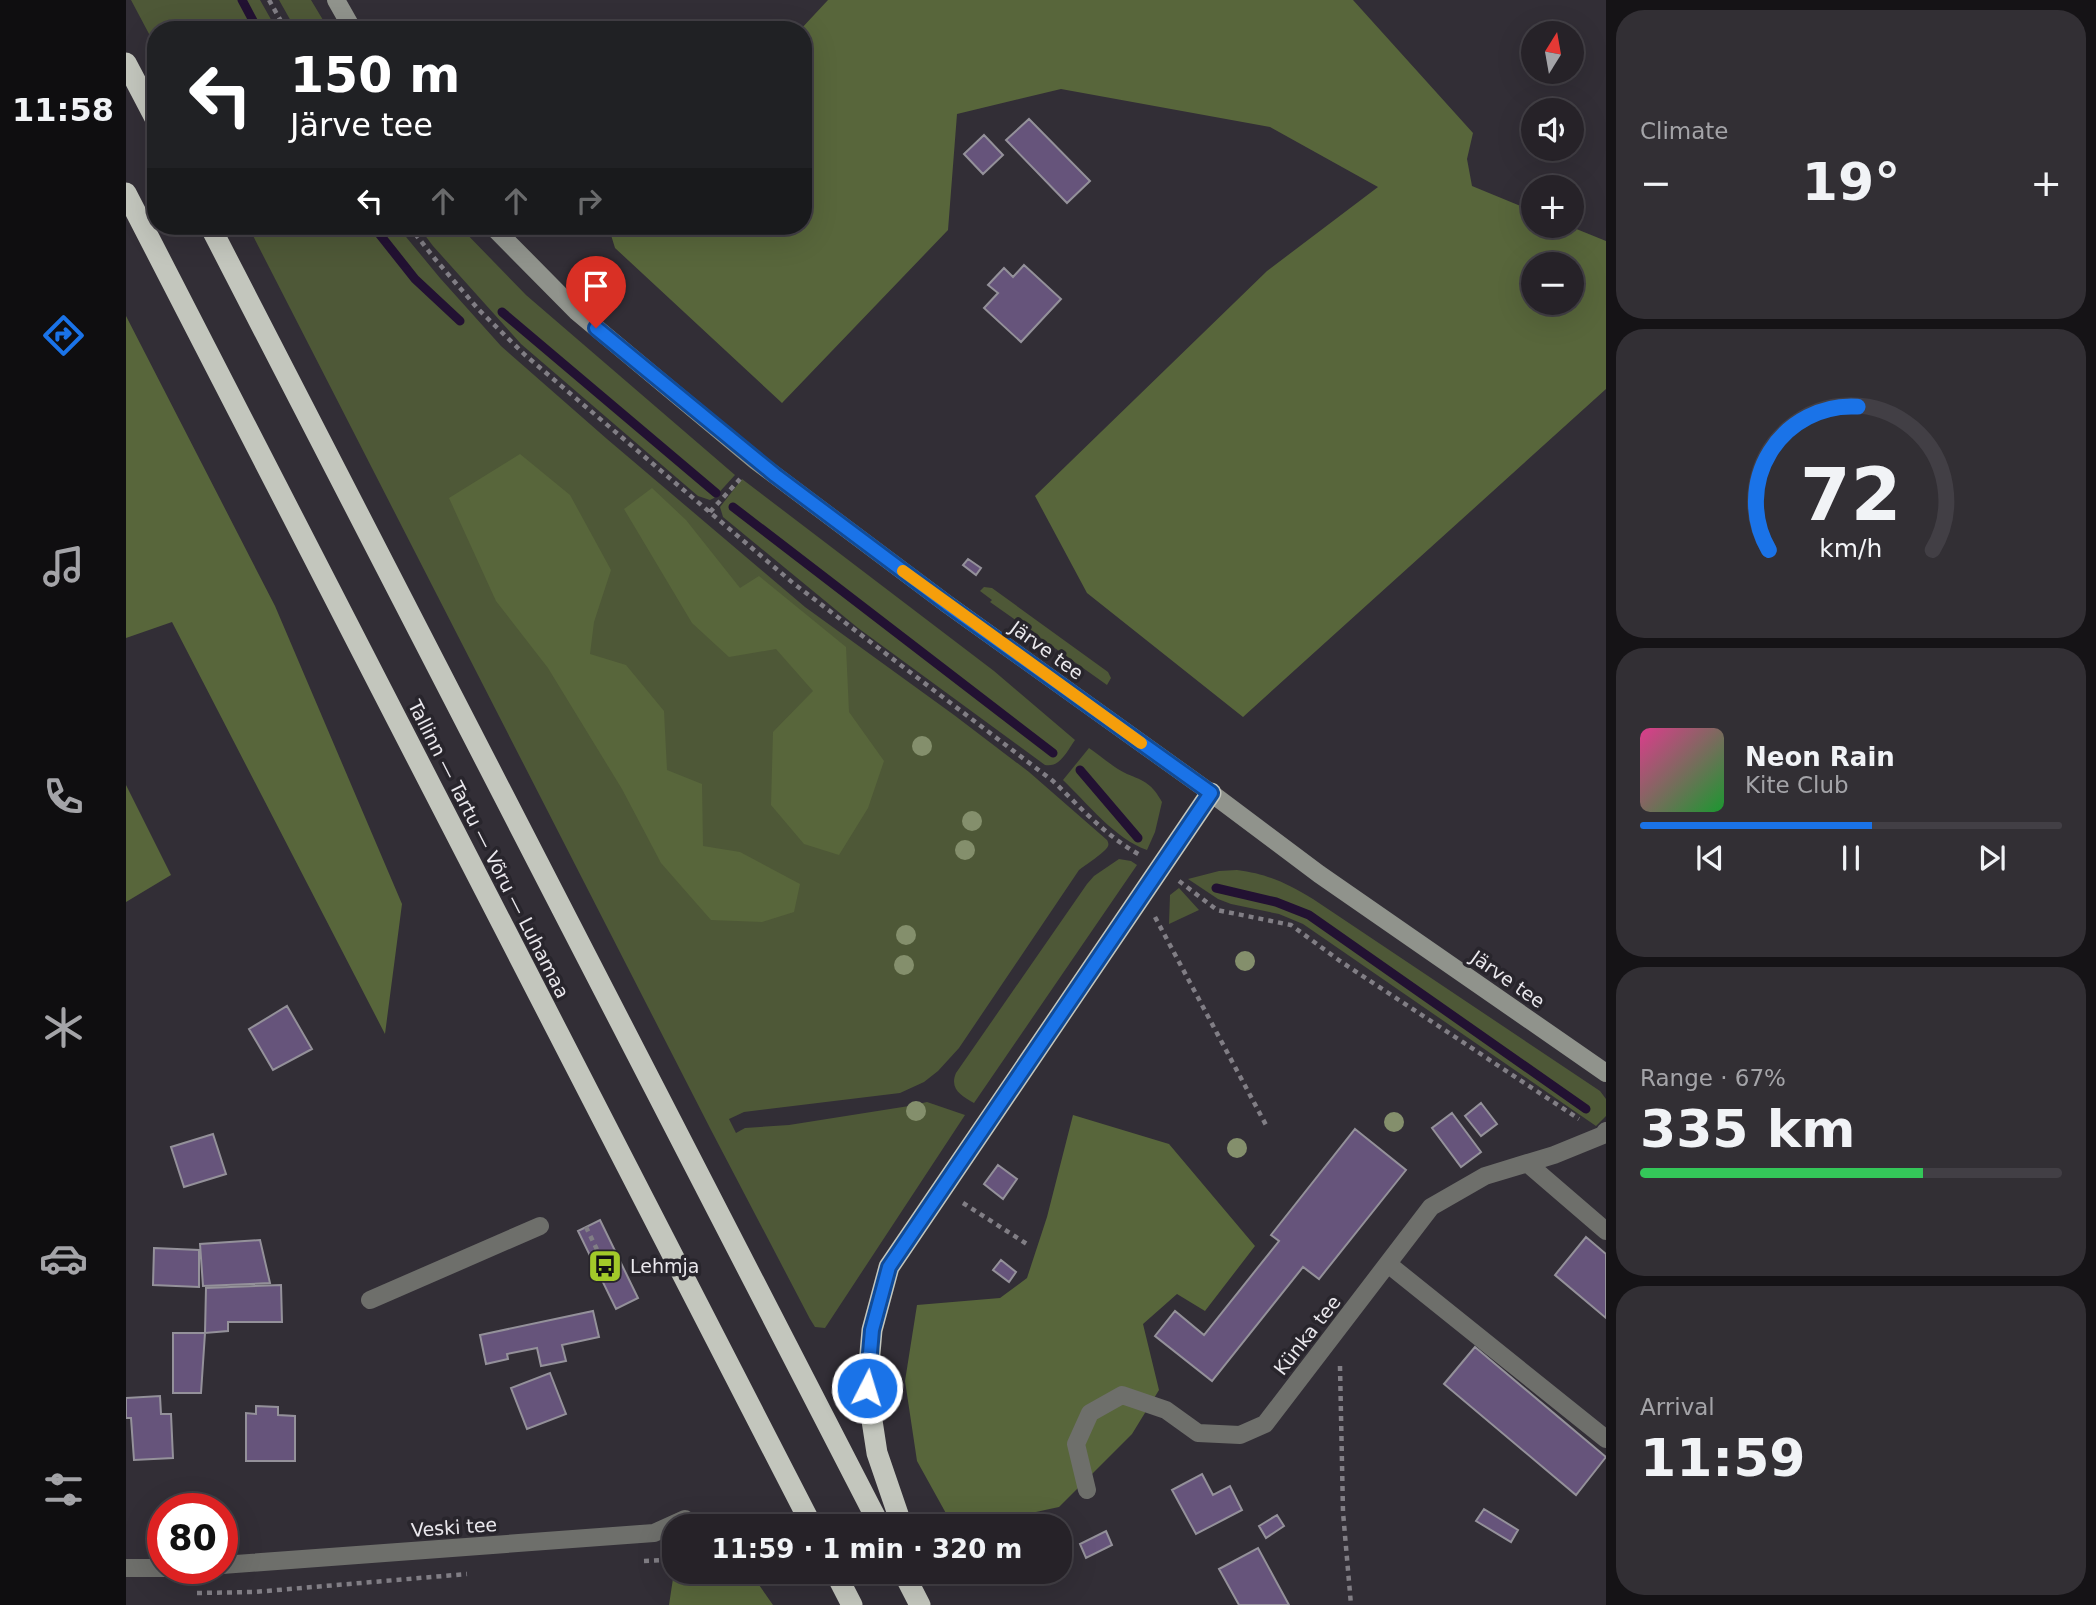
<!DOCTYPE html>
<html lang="en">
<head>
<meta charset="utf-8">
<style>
	:root { --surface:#262228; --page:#322f34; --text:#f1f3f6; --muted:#a4a4a8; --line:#423f45; --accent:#1a73e8 }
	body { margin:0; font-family:"DejaVu Sans",sans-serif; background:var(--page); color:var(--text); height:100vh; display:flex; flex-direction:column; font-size:26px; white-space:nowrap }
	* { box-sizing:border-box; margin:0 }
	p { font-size:23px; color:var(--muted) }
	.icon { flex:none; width:38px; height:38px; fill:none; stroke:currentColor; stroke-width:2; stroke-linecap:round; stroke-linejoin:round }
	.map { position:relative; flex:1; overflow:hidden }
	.sheet { display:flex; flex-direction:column; gap:10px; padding:10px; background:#151316; width:490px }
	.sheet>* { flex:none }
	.top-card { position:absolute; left:21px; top:21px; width:665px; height:214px; border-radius:28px; box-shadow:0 7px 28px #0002,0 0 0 2px var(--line); background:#202124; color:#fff; overflow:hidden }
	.needle { width:46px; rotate:11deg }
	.buttons { position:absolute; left:1395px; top:21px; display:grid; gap:14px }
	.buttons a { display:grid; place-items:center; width:63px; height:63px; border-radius:50%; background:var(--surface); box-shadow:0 7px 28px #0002,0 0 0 2px var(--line); font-size:35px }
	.speed { position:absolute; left:21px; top:1493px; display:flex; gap:14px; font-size:35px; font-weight:700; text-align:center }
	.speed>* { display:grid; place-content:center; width:91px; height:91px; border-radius:50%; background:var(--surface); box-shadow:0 7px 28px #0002,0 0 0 2px var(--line); line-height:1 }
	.speed .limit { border:10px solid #d22; background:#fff; color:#111 }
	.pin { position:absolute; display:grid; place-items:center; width:60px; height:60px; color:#fff; margin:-72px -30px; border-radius:50% 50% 50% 0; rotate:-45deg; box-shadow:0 0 7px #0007 }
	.pin .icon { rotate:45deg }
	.me { position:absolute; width:77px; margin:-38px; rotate:5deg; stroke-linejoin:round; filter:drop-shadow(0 0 5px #0008) }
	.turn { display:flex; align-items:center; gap:24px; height:147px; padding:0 28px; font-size:32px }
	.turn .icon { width:91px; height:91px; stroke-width:2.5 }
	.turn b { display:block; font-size:49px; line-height:60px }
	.lanes { display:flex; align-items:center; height:66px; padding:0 28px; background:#0003; justify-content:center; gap:35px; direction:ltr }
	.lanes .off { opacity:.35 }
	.big { font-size:52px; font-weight:800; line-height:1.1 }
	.sheet .widget { flex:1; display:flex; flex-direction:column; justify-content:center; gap:10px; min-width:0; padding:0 24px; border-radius:28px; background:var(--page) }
	.sheet .dial { align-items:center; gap:0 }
	.dial svg { height:182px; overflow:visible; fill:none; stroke:var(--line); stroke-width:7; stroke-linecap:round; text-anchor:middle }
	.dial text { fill:var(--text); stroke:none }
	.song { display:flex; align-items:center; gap:21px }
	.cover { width:84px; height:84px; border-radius:10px; background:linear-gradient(135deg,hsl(330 70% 55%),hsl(130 70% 35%)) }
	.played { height:7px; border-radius:4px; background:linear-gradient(90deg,var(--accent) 55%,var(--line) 55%) }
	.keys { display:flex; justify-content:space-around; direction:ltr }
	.heat { display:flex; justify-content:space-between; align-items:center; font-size:38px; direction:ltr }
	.charge { height:10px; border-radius:5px; background:linear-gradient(90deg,#34c759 67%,var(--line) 0) }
	.trip { position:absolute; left:536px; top:1514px; width:410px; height:70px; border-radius:28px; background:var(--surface); box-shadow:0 7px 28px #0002,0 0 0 2px var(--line); font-weight:800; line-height:70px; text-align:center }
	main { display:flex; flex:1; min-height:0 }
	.tabs { display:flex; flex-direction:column; width:126px; justify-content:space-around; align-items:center; background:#0f0e10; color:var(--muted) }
	.tabs .icon { width:49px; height:49px }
	.tabs .selected { color:var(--accent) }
	.tabs b { font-size:32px; color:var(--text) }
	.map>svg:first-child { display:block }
</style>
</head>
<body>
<main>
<nav class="tabs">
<b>11:58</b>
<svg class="icon selected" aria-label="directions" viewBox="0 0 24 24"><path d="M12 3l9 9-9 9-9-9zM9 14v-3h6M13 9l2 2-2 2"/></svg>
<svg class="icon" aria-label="music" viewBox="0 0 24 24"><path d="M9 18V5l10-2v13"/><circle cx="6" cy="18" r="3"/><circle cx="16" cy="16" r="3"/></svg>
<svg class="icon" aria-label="phone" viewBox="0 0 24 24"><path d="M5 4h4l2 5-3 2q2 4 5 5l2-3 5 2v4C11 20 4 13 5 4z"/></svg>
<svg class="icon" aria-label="climate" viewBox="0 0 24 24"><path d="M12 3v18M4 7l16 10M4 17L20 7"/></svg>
<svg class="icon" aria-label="car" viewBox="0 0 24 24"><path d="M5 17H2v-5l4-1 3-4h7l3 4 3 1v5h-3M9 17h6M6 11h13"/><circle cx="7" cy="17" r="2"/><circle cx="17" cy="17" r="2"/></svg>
<svg class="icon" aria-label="filters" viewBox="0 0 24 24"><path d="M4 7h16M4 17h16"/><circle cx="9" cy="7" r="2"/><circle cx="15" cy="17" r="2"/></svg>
</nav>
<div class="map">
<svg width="1480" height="1605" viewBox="0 0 1480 1605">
	<rect width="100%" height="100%" fill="#322e36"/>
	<path fill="#4e5837" d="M5,0H134L151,30H30V47Z
		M153,0H185L203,30H170Z
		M122,226H271L314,278L375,346L481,439L679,607L828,715L903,772L981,840C982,842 983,844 982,846C981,851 958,866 953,870L833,1048L812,1071L798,1082L774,1093L618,1112L603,1119L610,1133L619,1128L663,1125L783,1106L801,1102L839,1115L699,1328L689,1327L684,1319L585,1130Z
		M292,226H333L400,295L609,475L588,498L584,500L572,496L395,344L307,246Z
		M616,479L868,671L949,740C941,751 934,768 919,765L732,628L597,517L594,507Z
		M858,587L866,588L982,672L985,678L981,685L864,602L866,600L854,591Z
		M963,748C975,756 988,768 1001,774C1019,781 1026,784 1036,802L1029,832L1021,850C989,839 961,803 937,780Z
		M993,859L1005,861L1011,865L848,1103C836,1096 823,1089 830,1073L961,884L968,876Z
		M1111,870C1142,874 1160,883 1187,899L1474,1091L1480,1099V1116L1470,1126L1177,924L1153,914L1105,904L1092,899L1062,879L1093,871Z
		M1053,888L1073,910L1043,924L1044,895Z"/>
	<path fill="#58663b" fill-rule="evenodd" d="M702,0H1227L1347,133L1341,159L1346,186L1407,211V226H1443L1480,241V389L1117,717L961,593L909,496L1141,271L1252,187L1144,127L935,89L831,114L822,230L656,403L489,248L485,235L493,226H677V30H674ZM1446,264V303H1407V264Z
		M0,316L149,606L276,904L259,1034L46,622L0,638Z
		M394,454L444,495L485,570L468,622L464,654L500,665L538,711L541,770L576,784L577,846L614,852L674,884L668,912L636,922L585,920L535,863L496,789L422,668L370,601L323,498Z
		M526,488L560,520L614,588L633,576L720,647L723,712L758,761L742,808L713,855L678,844L645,805L647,732L687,691L650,649L603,657L566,623L498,509Z
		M0,785L45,875L0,902Z
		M947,1115L1043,1144L1129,1246L1079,1311L1051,1294L1017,1324L1033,1390L1006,1434L933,1507L844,1526H827L791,1461L779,1381L791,1305L874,1298L901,1278L921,1217Z
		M548,1572H624L647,1605H543Z"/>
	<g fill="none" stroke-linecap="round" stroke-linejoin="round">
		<path stroke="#221132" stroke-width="9" d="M116,0L132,30
			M247,226L289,279L334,321
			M376,312L590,493
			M607,507L927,753
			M954,770L1012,838
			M1090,888L1150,902L1183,915L1460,1109"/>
	</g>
	<path fill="#66547b" stroke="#94919a" stroke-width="2" d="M903,119L964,181L941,203L880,140Z
		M858,135L877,155L857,174L838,154Z
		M898,265L935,299L895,342L858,308L872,293L862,285L878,268L887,277Z
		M842,559L855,568L850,575L837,565Z
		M161,1006L186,1049L147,1070L123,1029Z
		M1355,1103L1371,1124L1355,1136L1339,1116Z
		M1326,1113L1355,1152L1335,1167L1306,1128Z
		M1229,1129L1280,1170L1193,1279L1177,1267L1086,1381L1029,1336L1049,1311L1078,1335L1153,1241L1145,1235Z
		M87,1134L100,1174L58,1187L45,1147Z
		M872,1165L891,1179L877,1199L858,1184Z
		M474,1220L512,1298L490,1309L452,1231Z
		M1460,1237L1480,1254V1318L1429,1275Z
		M134,1240L144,1283L77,1286L74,1244Z
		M28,1248L73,1250V1287L27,1285Z
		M875,1260L890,1272L883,1282L867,1270Z
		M155,1285L156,1322H102V1331L79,1333L80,1288Z
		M467,1311L473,1337L436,1345L440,1361L415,1366L411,1348L381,1354L382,1359L360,1364L354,1335Z
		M47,1333H79L75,1393H47Z
		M1349,1347L1480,1457L1450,1495L1318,1384Z
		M424,1373L440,1414L401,1429L385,1388Z
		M34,1396L35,1414H45L47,1458L8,1460L5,1418H0V1398Z
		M130,1406L152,1407V1415L169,1416V1461H120V1413L130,1414Z
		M1076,1474L1087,1495L1104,1486L1116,1510L1070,1534L1046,1490Z
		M1358,1509L1392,1530L1385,1542L1350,1521Z
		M1151,1515L1158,1526L1140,1538L1133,1526Z
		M980,1531L986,1545L960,1558L954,1544Z
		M1132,1548L1163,1605H1113L1093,1569Z"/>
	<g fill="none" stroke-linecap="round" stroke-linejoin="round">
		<path stroke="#817e85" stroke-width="4.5" stroke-dasharray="5 5" stroke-linecap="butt" d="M143,0L160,30
			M283,226L309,259L353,310L399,355L667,583L927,781C954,807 981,837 1014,855
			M584,512L614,479
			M1053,881L1091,910L1165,925L1214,961L1453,1119
			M1029,917L1140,1125
			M837,1203L904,1246
			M460,1227L479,1266
			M1214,1366L1217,1512L1225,1605
			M518,1561L540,1560
			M71,1593L128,1592L341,1574"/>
		<path stroke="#6e6f6b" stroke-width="18" d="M1401,1163L1480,1231
			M1262,1264L1480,1439
			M244,1300L414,1226
			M961,1490L950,1444L964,1413L996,1395L1040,1410L1072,1433L1114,1435L1139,1424L1305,1207L1359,1176L1428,1155L1477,1135L1480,1131
			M96,1565L528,1533L559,1519
			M0,1568H64"/>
		<path stroke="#90938c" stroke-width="18" d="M210,0L227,30
			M366,226L450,311L630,461L821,604L1085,793L1193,874L1480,1073"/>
		<path stroke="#c3c6bd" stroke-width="21" d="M0,63L30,120
			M0,193L686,1526
			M84,226L754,1526
			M776,1526L751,1453L741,1388L746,1330L763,1267L1085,793
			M709,1572L726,1605
			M777,1572L794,1605"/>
	</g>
	<g fill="#848f6c">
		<circle cx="796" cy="746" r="10"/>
		<circle cx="846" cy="821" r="10"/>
		<circle cx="839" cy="850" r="10"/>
		<circle cx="780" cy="935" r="10"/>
		<circle cx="1119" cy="961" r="10"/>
		<circle cx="778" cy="965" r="10"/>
		<circle cx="790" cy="1111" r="10"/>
		<circle cx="1268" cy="1122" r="10"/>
		<circle cx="1111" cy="1148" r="10"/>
	</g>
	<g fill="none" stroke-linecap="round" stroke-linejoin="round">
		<g stroke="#114b97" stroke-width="18">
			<path id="route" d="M470,328L649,475L821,604L1085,793L763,1267L746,1330L741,1388"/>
		</g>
		<use href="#route" stroke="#1a73e8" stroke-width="12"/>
		<path stroke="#f59e0b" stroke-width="12" d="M777,571L1015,743"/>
	</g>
	<defs>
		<g id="bus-square" transform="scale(1.75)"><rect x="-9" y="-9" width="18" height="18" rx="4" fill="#a2c929" stroke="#28252c"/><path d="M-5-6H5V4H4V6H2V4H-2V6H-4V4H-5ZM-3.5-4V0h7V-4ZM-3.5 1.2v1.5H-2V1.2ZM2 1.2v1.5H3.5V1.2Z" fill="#111"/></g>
	</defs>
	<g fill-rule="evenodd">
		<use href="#bus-square" x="479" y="1266"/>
	</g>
	<g text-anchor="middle" stroke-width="7" stroke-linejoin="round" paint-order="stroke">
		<g font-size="19" fill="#eae8ed" stroke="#28252c">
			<text transform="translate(921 650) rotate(36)" y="7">Järve tee</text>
			<text transform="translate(363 849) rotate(63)" y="7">Tallinn — Tartu — Võru — Luhamaa</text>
			<text transform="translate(1382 979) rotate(35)" y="7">Järve tee</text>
			<text transform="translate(1181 1335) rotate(-52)" y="7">Künka tee</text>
			<text transform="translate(328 1527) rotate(-4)" y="7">Veski tee</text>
		</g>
		<g font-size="19" fill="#eae8ed" stroke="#28252c" text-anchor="start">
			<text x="504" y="1273">Lehmja</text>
		</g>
	</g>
</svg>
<div class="buttons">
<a><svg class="needle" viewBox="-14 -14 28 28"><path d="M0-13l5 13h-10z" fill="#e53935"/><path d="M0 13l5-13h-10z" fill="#a4a4a8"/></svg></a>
<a><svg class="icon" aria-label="sound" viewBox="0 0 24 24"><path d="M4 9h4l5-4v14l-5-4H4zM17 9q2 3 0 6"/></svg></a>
<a>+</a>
<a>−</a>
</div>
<div class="speed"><div class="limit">80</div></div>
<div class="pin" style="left:470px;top:328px;background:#d93025"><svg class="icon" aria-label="arrive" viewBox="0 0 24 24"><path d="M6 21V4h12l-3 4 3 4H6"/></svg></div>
<svg class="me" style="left:741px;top:1388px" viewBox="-20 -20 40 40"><circle r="17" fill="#1a73e8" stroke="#fff" stroke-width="3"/><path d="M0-11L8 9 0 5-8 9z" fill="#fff"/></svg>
<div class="trip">11:59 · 1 min · 320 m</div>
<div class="top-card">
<div class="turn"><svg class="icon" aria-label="left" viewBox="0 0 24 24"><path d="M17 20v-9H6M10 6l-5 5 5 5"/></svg><div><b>150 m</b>Järve tee</div></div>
<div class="lanes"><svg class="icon" aria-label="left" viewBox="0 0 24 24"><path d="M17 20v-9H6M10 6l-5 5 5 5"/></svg><svg class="icon off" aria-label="ahead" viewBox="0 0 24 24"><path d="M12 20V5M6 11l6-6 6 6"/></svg><svg class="icon off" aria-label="ahead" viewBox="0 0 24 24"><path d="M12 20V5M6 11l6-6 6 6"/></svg><svg class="icon off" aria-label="right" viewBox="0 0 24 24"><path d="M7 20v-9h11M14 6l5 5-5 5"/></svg></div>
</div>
</div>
<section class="sheet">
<div class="widget"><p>Climate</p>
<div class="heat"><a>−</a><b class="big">19°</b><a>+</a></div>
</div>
<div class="widget dial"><svg viewBox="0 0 100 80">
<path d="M14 69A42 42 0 1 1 86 69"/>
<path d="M14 69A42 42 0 0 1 53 6" stroke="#1a73e8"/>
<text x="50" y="56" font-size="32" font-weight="700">72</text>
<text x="50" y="72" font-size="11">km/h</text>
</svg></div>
<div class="widget">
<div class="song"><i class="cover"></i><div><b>Neon Rain</b><p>Kite Club</p></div></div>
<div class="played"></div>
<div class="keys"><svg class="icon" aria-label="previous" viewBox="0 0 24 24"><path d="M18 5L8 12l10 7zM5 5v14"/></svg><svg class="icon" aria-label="pause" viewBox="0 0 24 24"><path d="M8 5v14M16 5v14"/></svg><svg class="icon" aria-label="next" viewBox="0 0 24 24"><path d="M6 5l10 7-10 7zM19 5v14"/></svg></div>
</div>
<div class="widget"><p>Range · 67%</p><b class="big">335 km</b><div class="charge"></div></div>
<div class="widget"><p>Arrival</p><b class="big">11:59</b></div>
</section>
</main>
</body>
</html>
